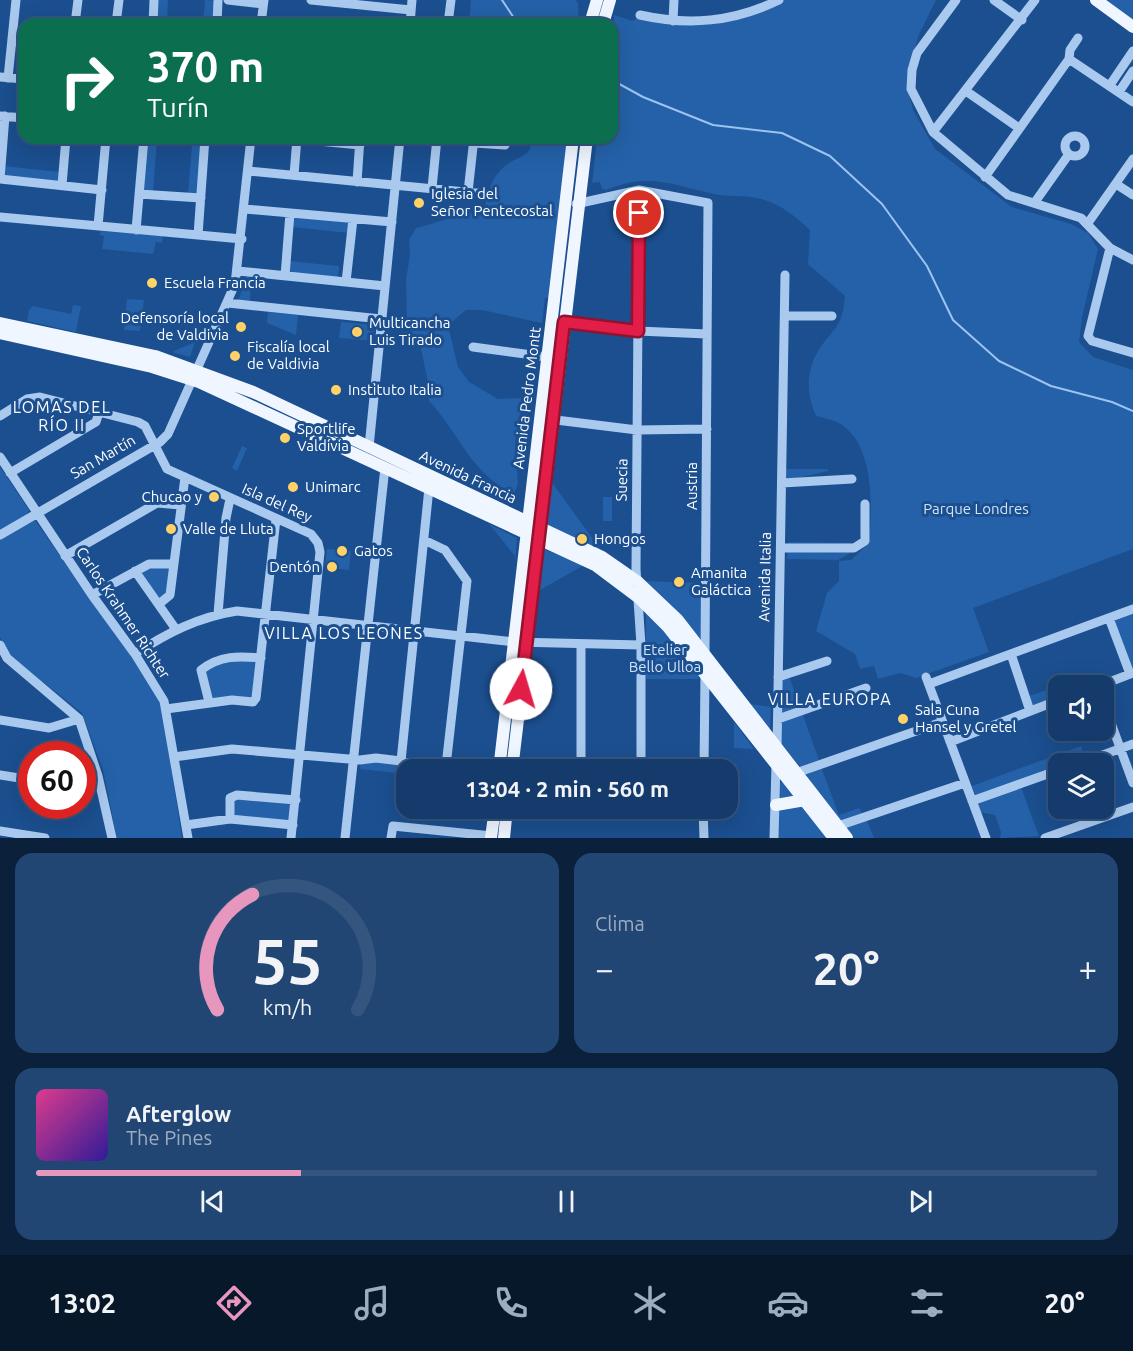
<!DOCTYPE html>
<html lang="es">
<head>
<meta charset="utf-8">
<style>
	:root { --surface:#143b6b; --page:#214673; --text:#f1f3f6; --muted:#9dadc1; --line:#33557e; --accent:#e797bd }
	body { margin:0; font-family:Ubuntu,sans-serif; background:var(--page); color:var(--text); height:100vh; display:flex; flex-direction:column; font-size:22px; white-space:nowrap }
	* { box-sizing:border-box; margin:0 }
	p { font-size:20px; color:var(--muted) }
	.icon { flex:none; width:33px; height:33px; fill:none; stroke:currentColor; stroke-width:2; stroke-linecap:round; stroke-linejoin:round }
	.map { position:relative; height:838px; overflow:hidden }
	.details { display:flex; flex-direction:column; gap:15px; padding:15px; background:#0b203b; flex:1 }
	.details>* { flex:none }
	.guide { position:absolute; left:18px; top:18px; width:600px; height:126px; border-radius:18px; box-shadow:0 6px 24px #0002,0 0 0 2px var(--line); background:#0b6e4f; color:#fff; overflow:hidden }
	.controls { position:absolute; left:1048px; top:675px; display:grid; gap:12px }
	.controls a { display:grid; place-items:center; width:66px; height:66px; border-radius:12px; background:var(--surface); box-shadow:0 6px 24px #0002,0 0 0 2px var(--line); font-size:30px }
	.speed { position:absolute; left:18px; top:741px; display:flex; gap:12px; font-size:30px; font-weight:700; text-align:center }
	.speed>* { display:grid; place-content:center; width:78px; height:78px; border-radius:50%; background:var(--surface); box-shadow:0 6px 24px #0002,0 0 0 2px var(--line); line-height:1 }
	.speed .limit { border:9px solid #d22; background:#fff; color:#111 }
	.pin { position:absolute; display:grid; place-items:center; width:51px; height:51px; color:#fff; margin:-26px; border:3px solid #fff; border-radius:50%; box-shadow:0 2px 6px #0007 }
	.me { position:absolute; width:66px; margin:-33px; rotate:6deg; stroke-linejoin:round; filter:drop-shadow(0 0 4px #0008) }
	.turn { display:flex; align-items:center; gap:21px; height:126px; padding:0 30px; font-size:27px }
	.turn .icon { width:78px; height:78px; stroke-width:2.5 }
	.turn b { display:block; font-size:42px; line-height:51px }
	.big { font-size:45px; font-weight:600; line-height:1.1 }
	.details .widget { flex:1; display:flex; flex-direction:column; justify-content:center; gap:9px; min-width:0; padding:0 21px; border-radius:18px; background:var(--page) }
	.details .dial { align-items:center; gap:0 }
	.dial svg { height:156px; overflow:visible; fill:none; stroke:var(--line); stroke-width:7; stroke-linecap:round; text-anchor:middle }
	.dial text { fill:var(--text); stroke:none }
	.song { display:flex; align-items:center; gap:18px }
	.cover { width:72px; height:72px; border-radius:9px; background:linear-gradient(135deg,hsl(330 70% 55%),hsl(250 70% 35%)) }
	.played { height:6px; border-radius:3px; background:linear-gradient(90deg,var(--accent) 25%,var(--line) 25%) }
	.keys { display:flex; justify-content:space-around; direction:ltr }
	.heat { display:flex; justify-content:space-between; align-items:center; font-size:33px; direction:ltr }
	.details .tiles { flex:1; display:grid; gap:15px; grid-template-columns:1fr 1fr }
	.widget:last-child { grid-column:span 2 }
	.trip { position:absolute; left:396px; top:759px; width:342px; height:60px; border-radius:18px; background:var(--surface); box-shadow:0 6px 24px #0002,0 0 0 2px var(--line); font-weight:600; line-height:60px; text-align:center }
	.dock { display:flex; height:96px; justify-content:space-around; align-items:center; background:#08182b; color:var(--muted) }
	.dock .icon { width:42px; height:42px }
	.dock .current { color:var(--accent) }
	.dock b { font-size:27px; color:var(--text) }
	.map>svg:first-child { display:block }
</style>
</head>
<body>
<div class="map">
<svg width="1133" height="838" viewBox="0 0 1133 838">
	<rect width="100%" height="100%" fill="#1b4f8f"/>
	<path fill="#2461a8" d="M157,0H168L167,24H155Z
		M205,0L217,1L215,24H203Z
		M471,0H575L578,3L579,24H469Z
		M779,0H936L919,34L908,72V91L913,110L935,149L1012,207L1071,224L1088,233L1098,249L1082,318L1079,342L1093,357L1133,370V549L973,608L989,652L916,678L900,673L878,679L874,666L860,669L855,654L816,631L827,593L839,581V561L851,560L869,543C872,507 875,448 842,425C835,420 824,418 816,416C805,392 806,367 822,345C829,335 839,327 842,314C844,309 844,302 845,296L808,264L810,230C795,216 777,201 756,198C742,195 728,197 714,194C672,185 649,172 606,190L602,189L600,182L592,183L597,138H612L614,15L633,21L640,15L696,23Z
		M1105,0H1133V20Z
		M147,138H157L153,193L143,192Z
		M533,138H572L553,297L545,298L542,323L482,310H466L448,325L458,367L469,382L498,399L524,398L515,441L518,484L514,494C470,473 460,434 429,401V387L421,349L407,323L406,280L410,255L409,240L416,228C439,223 462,211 485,212C486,193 492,175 509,163C523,155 530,156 533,138Z
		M192,145L202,146L198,194H188Z
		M3,166L61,172L60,183L3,177Z
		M293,216L350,222L349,233L292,227Z
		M101,231L163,236L162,243L156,242L153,254L102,249L104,236L99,235Z
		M289,261L339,266L338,277L288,274Z
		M247,276H251L250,302L238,301Z
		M127,299L144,300L140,331L124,330Z
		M73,305L81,306L76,332L27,321L29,310L33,306L71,314Z
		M268,312L298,315L296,335L267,323Z
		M341,322L374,325L373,341L339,338Z
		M195,342L190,357L172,352Z
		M242,446L247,448L237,471L232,468Z
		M0,467L29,510L27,515L0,530Z
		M785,469H828V471L785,481Z
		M551,481L600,549L546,524Z
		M603,497H612V521H603Z
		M34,519L132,657L161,703L182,838H117L103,770L82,713L8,654L0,637V538Z
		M489,524L517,538L515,563V556Z
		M788,542L855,543L856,550L838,560L787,559Z
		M541,548L584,565L535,593Z
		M327,549L351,551L349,570L325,567Z
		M151,565H167L171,569L168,595L158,599L140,574Z
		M643,581L702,583L701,638L696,640Z
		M651,611L700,675L698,679H646V613Z
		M1133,612V673L1112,621Z
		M234,658L256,660L255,695L250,698L214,700L210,697L206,672L208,668Z
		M1094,673L1098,674L1100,682L1090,686H1059Z
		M789,676L820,763L801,768L781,743L783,679Z
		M1059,686V697L1032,706L1029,696Z
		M750,704L771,707L770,729Z
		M734,722L754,749L734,748Z
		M1081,746L1084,756L976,797L972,786Z
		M361,758L462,769L406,770V774L360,769Z
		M821,767L839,815L859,808L862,813L837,822L805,773Z
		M784,782L830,838H778L780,783Z
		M1021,787L1039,836L1000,838L1001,832L995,815L980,812L977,804Z
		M239,797L290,802L288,822L234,817L232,801Z
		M867,821L874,838H854L846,827Z"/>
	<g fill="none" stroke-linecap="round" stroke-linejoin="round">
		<path stroke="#9cc4f0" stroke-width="2" d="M502,0L518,24
			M612,80L643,97L713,125L782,133L830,156L882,204L927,266L953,320L999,361L1051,386L1112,402L1133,411"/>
		<path stroke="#a9c9ee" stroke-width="9" d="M228,0L263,4
			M311,0L411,10
			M956,0L917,53L912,70L911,89L933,132L1008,195L1081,218L1110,248L1133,260
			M994,0L1022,20
			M640,15C689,26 733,22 779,0
			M673,21L674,0
			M75,24L78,0
			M116,24L119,0
			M153,24L154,0
			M217,24L218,0
			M261,24L264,0
			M410,24L412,0
			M448,24L451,0
			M12,41L24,42
			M1069,59L1133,102
			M0,77L24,79
			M8,78L16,0
			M1110,85L1133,51
			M966,91L1019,128
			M1119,92L1133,71
			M0,116L24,118
			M933,132L1035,0
			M1065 146a10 10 0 1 1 20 0a10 10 0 1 1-20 0Z
			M297,139L360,145
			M474,143L505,145
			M248,171L486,194
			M294,175L297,138
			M985,177L1069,59L1070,50L1078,38
			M0,179L102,190
			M0,179L5,116
			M357,182L360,138
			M1116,184L1133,195
			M62,185L66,138
			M432,188L437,138
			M639,190L636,569L641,645V770
			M468,192L474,138
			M139,194L201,198
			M1035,202L1069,154
			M576,204L639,190L708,203L705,657
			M245,209L392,222
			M0,217L242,239
			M1088,223L1133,159
			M98,226L106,138
			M136,230L144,138
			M198,235L205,138
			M1110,248L1088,336L1092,341L1133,353
			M238,271L385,286
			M285,276L290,213
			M346,282L353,219
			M228,303L381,319
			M785,316H832
			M552,321L638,331L707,334
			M473,347L547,357
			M0,416L27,399L40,397L138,422L145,426L167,469L311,534L318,543L320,552L291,838
			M548,419L637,430L707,429
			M369,447L400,138
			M0,457L92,595L135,654L164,701L188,838
			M10,473L96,422L99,412
			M782,483L852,479
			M0,535L160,442L168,434L235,284L251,138
			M424,540L445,550L467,581L446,766
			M781,548H854L865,541V504
			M65,556L157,503L181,505
			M135,571L175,628
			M92,595L149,564H173
			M159,604L170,595L185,477
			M218,614L226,518L230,499
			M1109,618L1130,674
			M0,645L7,658L79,719L98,776L112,838
			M135,654C167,633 198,617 237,611L514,642L641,645
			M1011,654L1030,711
			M778,677L827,661
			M926,677L986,838
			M929,684L1133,609
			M1099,686L1133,673
			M209,702L201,670C220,655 239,656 261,658
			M1104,704L1133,783
			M166,709L232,700L253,702L256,698L276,519
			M778,719L866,688
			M0,720L49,728L79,719
			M950,742L1059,700
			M777,750L785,275
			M174,757L232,749L360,760L376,758L476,770
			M401,761L429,488
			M1078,764L1133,744
			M581,770V644
			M704,770L705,673
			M796,773L942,722
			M0,775L32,780
			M82,780L98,776
			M972,801L1059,770
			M685,808L703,811
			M703,808L704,838
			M230,819V798L237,795L296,800
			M186,825L230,819L293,825
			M838,826L965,783
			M0,831L45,838
			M345,838L385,467
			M391,838L393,826L492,836
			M774,838L776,764
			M1045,838L1133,807"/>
		<path stroke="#f0f6ff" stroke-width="12" d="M1096,0L1133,27
			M590,24L597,0
			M603,24L610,0
			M0,323L155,356L253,392L602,557L638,582L677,619L847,838
			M0,333L152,367L199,382L595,565L639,598L668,627L834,838
			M499,770L573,138
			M512,770L587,138
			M776,805L805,800
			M491,838L495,808
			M504,838L507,808"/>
	</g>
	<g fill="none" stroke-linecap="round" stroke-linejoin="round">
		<g stroke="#92132f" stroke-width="15">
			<path id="route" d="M521,689L564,322L638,331L639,213"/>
		</g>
		<use href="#route" stroke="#e11d48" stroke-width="10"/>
	</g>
	<g fill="#ffd166" stroke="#1b4f8f" stroke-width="2">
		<circle cx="419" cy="203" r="6"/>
		<circle cx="152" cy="283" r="6"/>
		<circle cx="241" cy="327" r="6"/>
		<circle cx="357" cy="332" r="6"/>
		<circle cx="235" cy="356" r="6"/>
		<circle cx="336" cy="390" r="6"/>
		<circle cx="285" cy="438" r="6"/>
		<circle cx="293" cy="487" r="6"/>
		<circle cx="214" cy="497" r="6"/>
		<circle cx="171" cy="529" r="6"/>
		<circle cx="582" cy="539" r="6"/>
		<circle cx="342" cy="551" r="6"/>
		<circle cx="332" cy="567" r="6"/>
		<circle cx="679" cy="582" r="6"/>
		<circle cx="903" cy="719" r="6"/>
	</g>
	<g text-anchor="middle" stroke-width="6" stroke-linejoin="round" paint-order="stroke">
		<g font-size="15" fill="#fff" stroke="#1b4f8f" text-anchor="start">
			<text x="431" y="199">Iglesia del<tspan x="431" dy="17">Señor Pentecostal</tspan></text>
			<text x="164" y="288">Escuela Francia</text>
			<text x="229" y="323" text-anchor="end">Defensoría local<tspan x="229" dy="17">de Valdivia</tspan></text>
			<text x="369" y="328">Multicancha<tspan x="369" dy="17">Luis Tirado</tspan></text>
			<text x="247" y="352">Fiscalía local<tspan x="247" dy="17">de Valdivia</tspan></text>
			<text x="348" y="395">Instituto Italia</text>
			<text x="297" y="434">Sportlife<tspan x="297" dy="17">Valdivia</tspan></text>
			<text x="305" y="492">Unimarc</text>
			<text x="202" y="502" text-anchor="end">Chucao y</text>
			<text x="183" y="534">Valle de Lluta</text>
			<text x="594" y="544">Hongos</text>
			<text x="354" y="556">Gatos</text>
			<text x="320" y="572" text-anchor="end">Dentón</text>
			<text x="691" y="578">Amanita<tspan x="691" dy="17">Galáctica</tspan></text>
			<text x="915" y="715">Sala Cuna<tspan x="915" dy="17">Hansel y Gretel</tspan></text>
		</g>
		<g font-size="15" fill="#fff" stroke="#1b4f8f">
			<text transform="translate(527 398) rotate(-83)" y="5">Avenida Pedro Montt</text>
			<text transform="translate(103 457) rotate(-30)" y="5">San Martín</text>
			<text transform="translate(468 477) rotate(25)" y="5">Avenida Francia</text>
			<text transform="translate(622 480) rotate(-89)" y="5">Suecia</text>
			<text transform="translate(692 486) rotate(-90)" y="5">Austria</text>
			<text transform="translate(277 503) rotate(24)" y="5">Isla del Rey</text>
			<text transform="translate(765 577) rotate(-89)" y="5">Avenida Italia</text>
			<text transform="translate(123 613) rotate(56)" y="5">Carlos Krahmer Richter</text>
		</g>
		<g font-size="15" fill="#cfe3fa" stroke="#1b4f8f">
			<text x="976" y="514">Parque Londres</text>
			<text x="665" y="655">Etelier<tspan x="665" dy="17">Bello Ulloa</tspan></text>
		</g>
		<g font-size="16" letter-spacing="1.5" fill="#fff" stroke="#1b4f8f">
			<text x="62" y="413">LOMAS DEL<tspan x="62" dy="18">RÍO II</tspan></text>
			<text x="344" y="639">VILLA LOS LEONES</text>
			<text x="830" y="705">VILLA EUROPA</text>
		</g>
	</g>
</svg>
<div class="controls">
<a><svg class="icon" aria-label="sound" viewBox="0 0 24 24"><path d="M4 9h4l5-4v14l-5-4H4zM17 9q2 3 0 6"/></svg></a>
<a><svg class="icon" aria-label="layers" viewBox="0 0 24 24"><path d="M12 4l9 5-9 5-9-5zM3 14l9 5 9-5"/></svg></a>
</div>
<div class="speed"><div class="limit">60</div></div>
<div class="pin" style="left:639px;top:213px;background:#d93025"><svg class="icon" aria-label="arrive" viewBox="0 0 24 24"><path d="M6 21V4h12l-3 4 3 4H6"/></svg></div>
<svg class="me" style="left:521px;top:689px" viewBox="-20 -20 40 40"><circle r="19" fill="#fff"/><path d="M0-13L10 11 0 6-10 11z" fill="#e11d48"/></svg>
<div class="trip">13:04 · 2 min · 560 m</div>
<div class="guide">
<div class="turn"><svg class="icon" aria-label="right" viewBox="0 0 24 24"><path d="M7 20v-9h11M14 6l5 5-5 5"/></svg><div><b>370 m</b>Turín</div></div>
</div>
</div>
<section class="details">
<div class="tiles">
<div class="widget dial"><svg viewBox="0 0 100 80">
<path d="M14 69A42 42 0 1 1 86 69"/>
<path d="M14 69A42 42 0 0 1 32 10" stroke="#e797bd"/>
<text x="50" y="56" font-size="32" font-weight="700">55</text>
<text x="50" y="72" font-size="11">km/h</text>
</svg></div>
<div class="widget"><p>Clima</p>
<div class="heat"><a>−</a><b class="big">20°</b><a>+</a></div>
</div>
<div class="widget">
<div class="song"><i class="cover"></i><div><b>Afterglow</b><p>The Pines</p></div></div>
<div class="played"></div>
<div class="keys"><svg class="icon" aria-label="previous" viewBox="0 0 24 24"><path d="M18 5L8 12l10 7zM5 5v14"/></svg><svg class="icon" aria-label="pause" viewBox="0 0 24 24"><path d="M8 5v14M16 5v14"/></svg><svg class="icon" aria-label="next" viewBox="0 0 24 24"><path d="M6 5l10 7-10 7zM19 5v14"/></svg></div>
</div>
</div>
</section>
<nav class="dock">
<b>13:02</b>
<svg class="icon current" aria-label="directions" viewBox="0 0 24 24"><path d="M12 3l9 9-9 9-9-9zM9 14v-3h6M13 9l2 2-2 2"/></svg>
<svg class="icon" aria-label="music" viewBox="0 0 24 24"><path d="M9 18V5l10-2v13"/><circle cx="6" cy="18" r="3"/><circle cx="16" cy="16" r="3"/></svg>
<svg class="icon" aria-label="phone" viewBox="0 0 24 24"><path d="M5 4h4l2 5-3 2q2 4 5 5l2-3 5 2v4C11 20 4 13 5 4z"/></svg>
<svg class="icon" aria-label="climate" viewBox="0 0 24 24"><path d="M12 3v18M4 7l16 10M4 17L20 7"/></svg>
<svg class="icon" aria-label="car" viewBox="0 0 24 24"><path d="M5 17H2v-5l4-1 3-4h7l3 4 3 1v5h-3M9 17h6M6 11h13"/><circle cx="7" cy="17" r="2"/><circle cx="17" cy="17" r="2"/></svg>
<svg class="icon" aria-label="filters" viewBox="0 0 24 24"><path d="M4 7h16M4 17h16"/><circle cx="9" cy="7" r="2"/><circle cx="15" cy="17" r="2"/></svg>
<b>20°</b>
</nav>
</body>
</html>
